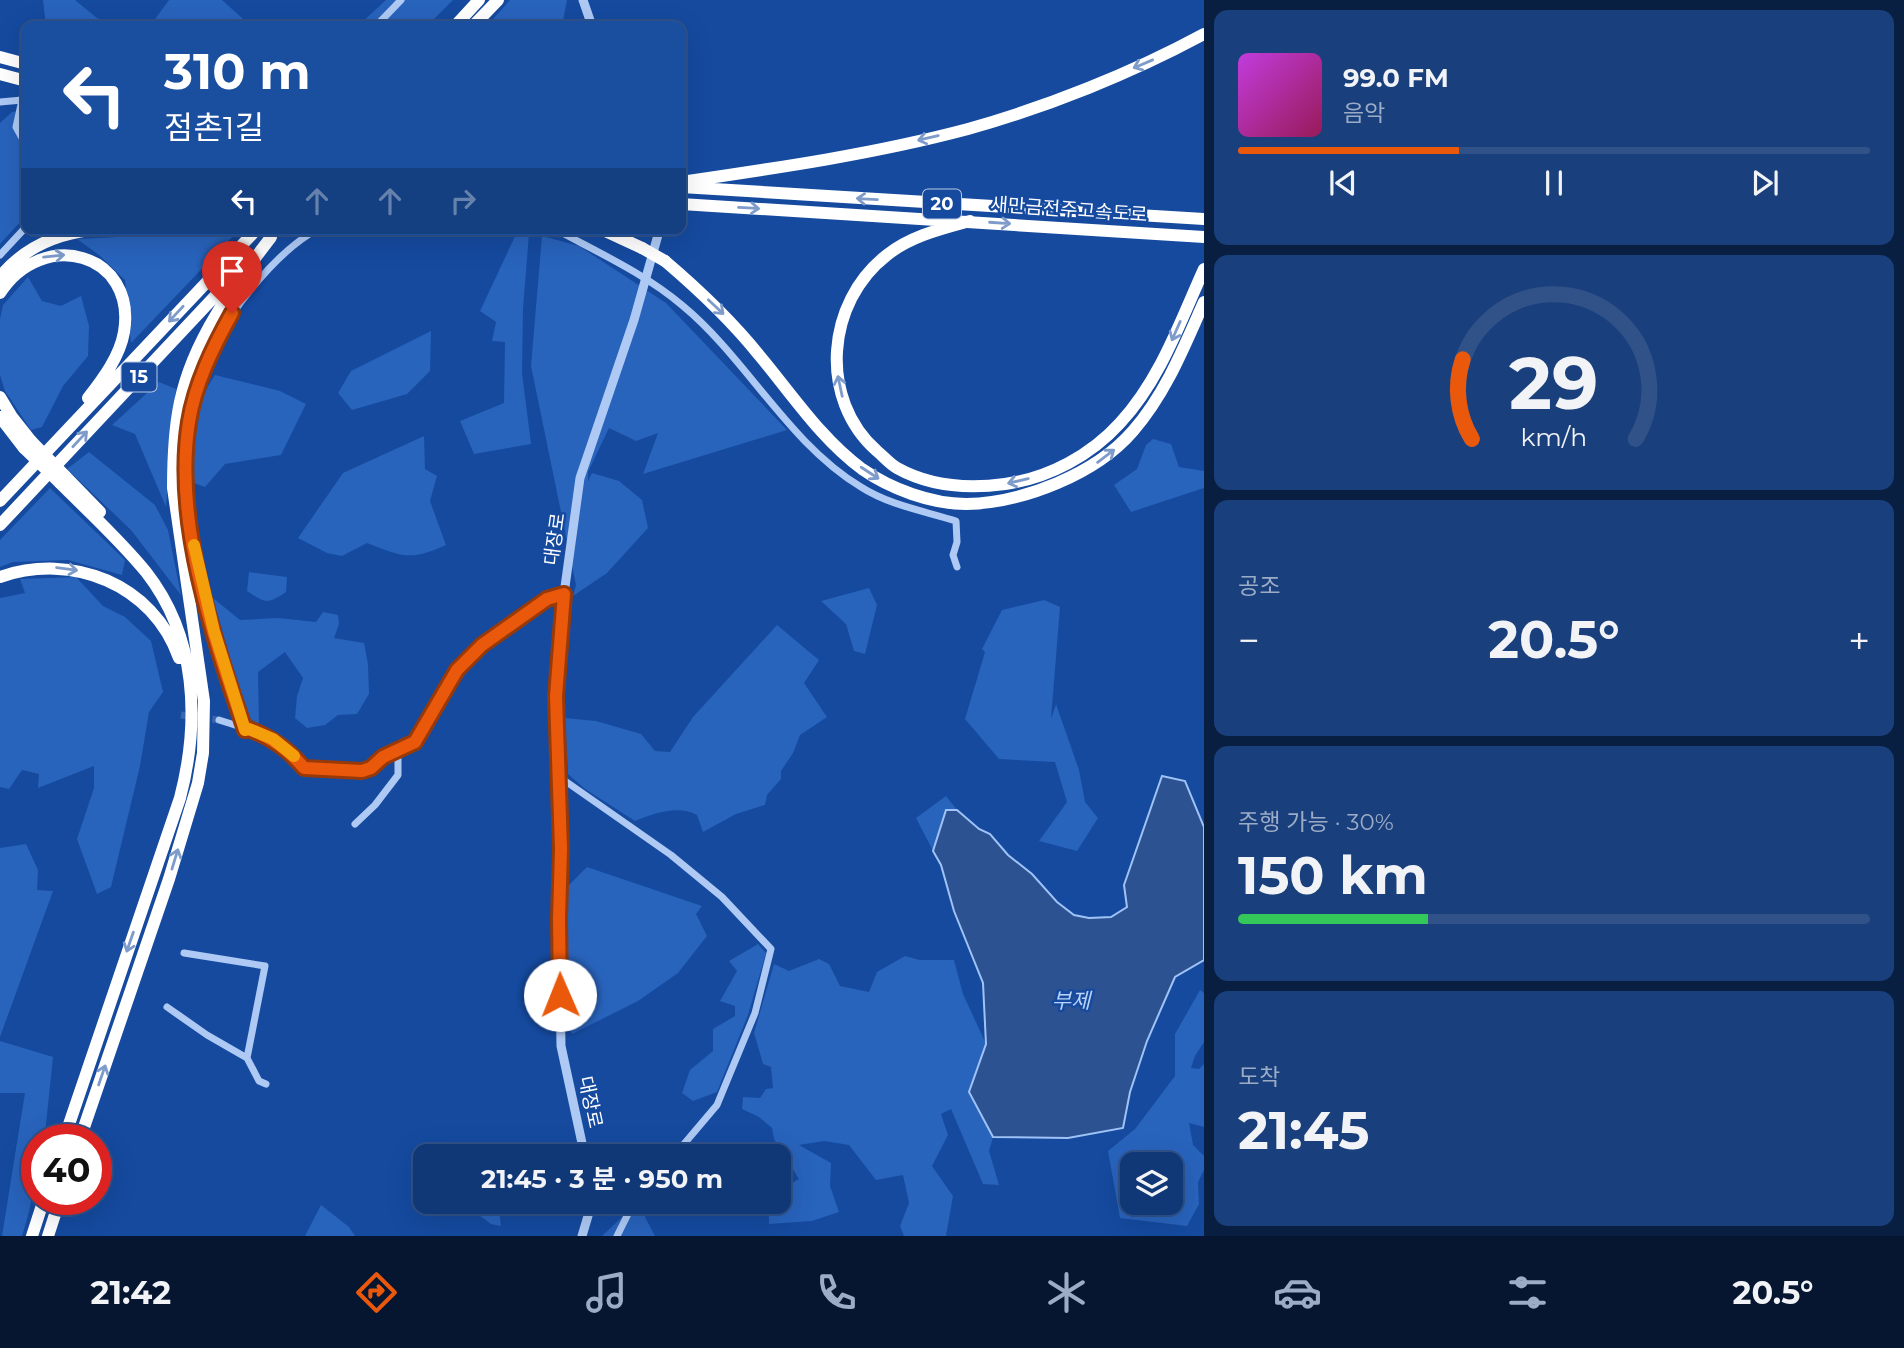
<!DOCTYPE html>
<html lang="ko">
<head>
<meta charset="utf-8">
<style>
	:root { --surface:#103877; --page:#193f7c; --text:#f1f3f6; --muted:#9cacc6; --line:#305289; --accent:#ea580c }
	body { margin:0; font-family:Montserrat,"Noto Sans KR",sans-serif; background:var(--page); color:var(--text); height:100vh; display:flex; flex-direction:column; font-size:26px; white-space:nowrap }
	* { box-sizing:border-box; margin:0 }
	p { font-size:23px; color:var(--muted) }
	.icon { flex:none; width:38px; height:38px; fill:none; stroke:currentColor; stroke-width:2; stroke-linecap:round; stroke-linejoin:round }
	.map { position:relative; flex:1; overflow:hidden }
	.sheet { display:flex; flex-direction:column; gap:10px; padding:10px; background:#091f41; width:700px }
	.sheet>* { flex:none }
	.top-card { position:absolute; left:21px; top:21px; width:665px; height:214px; border-radius:14px; box-shadow:0 7px 28px #0002,0 0 0 2px var(--line); background:#1a4fa0; color:#fff; overflow:hidden }
	.buttons { position:absolute; left:1120px; top:1152px; display:grid; gap:14px }
	.buttons a { display:grid; place-items:center; width:63px; height:63px; border-radius:14px; background:var(--surface); box-shadow:0 7px 28px #0002,0 0 0 2px var(--line); font-size:35px }
	.speed { position:absolute; left:21px; top:1124px; display:flex; gap:14px; font-size:35px; font-weight:700; text-align:center }
	.speed>* { display:grid; place-content:center; width:91px; height:91px; border-radius:50%; background:var(--surface); box-shadow:0 7px 28px #0002,0 0 0 2px var(--line); line-height:1 }
	.speed .limit { border:10px solid #d22; background:#fff; color:#111 }
	.pin { position:absolute; display:grid; place-items:center; width:60px; height:60px; color:#fff; margin:-72px -30px; border-radius:50% 50% 50% 0; rotate:-45deg; box-shadow:0 0 7px #0007 }
	.pin .icon { rotate:45deg }
	.me { position:absolute; width:77px; margin:-38px; rotate:359deg; stroke-linejoin:round; filter:drop-shadow(0 0 5px #0008) }
	.turn { display:flex; align-items:center; gap:24px; height:147px; padding:0 28px; font-size:32px }
	.turn .icon { width:91px; height:91px; stroke-width:2.5 }
	.turn b { display:block; font-size:49px; line-height:60px }
	.lanes { display:flex; align-items:center; height:66px; padding:0 28px; background:#0003; justify-content:center; gap:35px; direction:ltr }
	.lanes .off { opacity:.35 }
	.big { font-size:52px; font-weight:700; line-height:1.1 }
	.sheet .card { flex:1; display:flex; flex-direction:column; justify-content:center; gap:10px; min-width:0; padding:0 24px; border-radius:14px; background:var(--page) }
	.sheet .dial { align-items:center; gap:0 }
	.dial svg { height:182px; overflow:visible; fill:none; stroke:var(--line); stroke-width:7; stroke-linecap:round; text-anchor:middle }
	.dial text { fill:var(--text); stroke:none }
	.song { display:flex; align-items:center; gap:21px }
	.cover { width:84px; height:84px; border-radius:10px; background:linear-gradient(135deg,hsl(290 70% 55%),hsl(330 70% 35%)) }
	.played { height:7px; border-radius:4px; background:linear-gradient(90deg,var(--accent) 35%,var(--line) 35%) }
	.keys { display:flex; justify-content:space-around; direction:ltr }
	.heat { display:flex; justify-content:space-between; align-items:center; font-size:38px; direction:ltr }
	.charge { height:10px; border-radius:5px; background:linear-gradient(90deg,#34c759 30%,var(--line) 0) }
	.trip { position:absolute; left:413px; top:1144px; width:378px; height:70px; border-radius:14px; background:var(--surface); box-shadow:0 7px 28px #0002,0 0 0 2px var(--line); font-weight:700; line-height:70px; text-align:center }
	.tabs { display:flex; height:112px; justify-content:space-around; align-items:center; background:#061630; color:var(--muted) }
	.tabs .icon { width:49px; height:49px }
	.tabs .active { color:var(--accent) }
	.tabs b { font-size:32px; color:var(--text) }
	main { display:flex; flex:1; min-height:0 }
	.map>svg:first-child { display:block }
</style>
</head>
<body>
<main>
<div class="map">
<svg width="1204" height="1236" viewBox="0 0 1204 1236">
	<rect width="100%" height="100%" fill="#154a9f"/>
	<path fill="#2863bc" fill-rule="evenodd" d="M43,0H75L97,18L125,26H46Z
		M169,0H222L251,26H150Z
		M386,0H453L427,26H358Z
		M510,0H567L562,26H487Z
		M26,110V192L21,221L0,244V123L12,112Z
		M158,229H240L131,343L125,280L99,255L77,239L140,236Z
		M518,230L529,233L523,309L522,373L531,444L474,454L460,421L504,403L505,342L492,341L496,322L480,311Z
		M542,236L579,246L666,303L787,430L643,474L658,433L636,441L609,428L588,472V481L592,473L619,481L642,500L648,528L607,573L573,596L576,585L531,366Z
		M28,277L42,301L61,306L81,296L89,326L88,356L63,386L42,427L31,430L5,391L0,375V319L3,305Z
		M431,331L430,371L407,394L352,410L338,393L351,371Z
		M215,375L280,391L306,404L281,455L225,464L205,487L191,482C194,446 193,405 215,375Z
		M159,382L176,389L166,507L135,434L112,425Z
		M424,436L425,469L437,476L430,501L446,545C410,561 403,557 367,543L342,556L327,553L298,538L343,473Z
		M1153,439L1171,444L1179,467L1204,471V488L1131,512L1114,485L1137,469L1146,445Z
		M89,452L155,505L168,530L181,595L131,530L67,469Z
		M50,488L125,560L122,575L68,560L13,562L0,567V540Z
		M249,572L287,577L286,592C267,605 265,603 247,591Z
		M76,577L103,606L125,617L151,641L163,692L149,712L140,766L111,887L97,894L77,839L94,788V766L38,788L39,774L22,770L9,789L0,787V598L25,593L20,579Z
		M869,588L877,605L865,654L854,651L846,624L821,601Z
		M213,598L240,620L278,618L316,622L323,612L338,615L339,624L334,638L364,643L368,664L369,694L357,714L338,715L325,725L307,728L295,718L297,696L303,678L285,652L258,672L259,726L247,718Z
		M1044,600L1060,607L1051,719L1056,704L1079,770L1085,802L1098,818L1077,851L1039,841L1067,802L1055,762L999,759L965,719L985,652L982,649L1002,610Z
		M777,625L819,660L804,683L827,717L800,735L793,753L781,771V779L767,795L765,805L736,814L703,832L697,815C678,805 655,813 635,821L585,789L568,774L565,718L596,721L641,734L655,751L670,752L693,717Z
		M946,796L957,810H946L933,851L916,818Z
		M26,844L38,870L37,890L53,891L0,1037V848Z
		M587,867L702,906L696,914L707,936L678,973L638,1001L572,1034L567,1023L566,888Z
		M758,944L766,953L748,1015L717,1092L693,1101L682,1093L690,1070L713,1051V1029L735,1016V1006L720,1001L737,971L729,961Z
		M905,956L920,960H954L963,994L986,1044L969,1092L993,1137L989,1151L999,1185L983,1184L951,1109L941,1114L948,1135L932,1166L953,1196L946,1236H904L900,1226L909,1203L903,1175L876,1180L849,1145L824,1141L799,1145L831,1163L830,1186L839,1212L812,1221L769,1224V1202H779V1191L799,1179L774,1139L772,1128L759,1117L742,1109L743,1097L760,1098L766,1089L773,1088L771,1067L763,1064L754,1033L774,964L789,971L819,959L829,964L840,986L869,992L877,972Z
		M1200,990L1204,993V1042L1195,1056L1191,1068L1199,1069L1204,1064V1127L1189,1123L1193,1145L1204,1156V1170L1198,1182L1199,1204L1187,1226L1120,1218L1108,1151L1135,1129L1175,1076V1034ZM1132,1164H1171V1202H1132Z
		M0,1041L53,1057L45,1134L44,1139H37C37,1174 33,1203 22,1236H2L25,1093H0Z
		M482,1202H515L511,1209L499,1210L501,1226L491,1224L479,1215Z
		M638,1202H645V1217L655,1236H602Z
		M321,1205L349,1227L355,1236H305Z"/>
	<path fill="#2c5292" stroke="#9fc3f6" stroke-width="2" d="M1162,776L1185,781L1204,827V960L1175,977L1147,1041L1130,1092L1123,1128L1068,1138L993,1137L969,1092L986,1044L983,983L954,911L941,865L933,851L946,810H957L979,829L990,834L1008,855L1032,874L1057,902L1074,915L1089,918L1111,917L1127,907L1124,885Z"/>
	<g fill="none" stroke-linecap="round" stroke-linejoin="round">
		<path stroke="#3865ad" stroke-width="7" stroke-dasharray="7 3.5" stroke-linecap="butt" d="M181,715L219,720"/>
		<path stroke="#adc9f4" stroke-width="7" d="M376,26L401,0
			M0,102L22,100L16,127L26,145
			M555,229C599,253 644,273 683,306C747,359 788,443 861,487C889,505 924,511 956,521L957,542L953,555L957,567
			M0,255L26,227
			M219,720C255,731 279,738 304,768L362,771L371,767L383,757L415,742L457,670L482,645L547,599L564,594
			M245,730C218,650 185,550 184,466C184,405 210,340 248,293C267,269 290,244 318,229
			M558,776L671,855L722,897L771,949L755,1013L717,1105L673,1157
			M355,824L375,805L398,775V750
			M184,953L265,966L247,1058L259,1081L266,1084
			M167,1007L207,1035L247,1058
			M617,1236L634,1202"/>
		<path stroke="#adc9f4" stroke-width="9" d="M583,0L592,26
			M585,1157L561,1046L559,918L561,849L556,696L564,594L580,478L634,320L658,235L656,229
			M582,1236L588,1216V1202"/>
		<path stroke="#fff" stroke-width="12" d="M455,26L479,0
			M473,26L498,0
			M0,57L26,64
			M0,74L26,81
			M681,182C777,168 874,154 968,129C1047,107 1132,73 1204,34
			M681,187L1204,219
			M681,204L1204,237
			M970,221C941,229 911,236 887,255C826,302 818,399 877,451C883,456 890,464 897,468C931,487 968,489 1005,484C1049,478 1091,455 1120,423C1160,380 1180,322 1204,269
			M601,229L642,248
			M665,261C699,290 731,320 759,355C791,393 821,439 862,469C891,489 931,504 966,504C1023,503 1096,474 1133,431C1166,393 1184,347 1204,302
			M0,277C25,246 61,232 100,229
			M0,293C43,227 137,253 124,332C120,356 103,379 88,398
			M0,397L12,417L31,441
			M0,417L24,448
			M65,476L100,512
			M60,483C89,512 120,540 146,572C197,637 200,721 180,798L64,1139
			M0,501L257,229
			M0,525L232,278
			M0,577C72,552 153,584 179,658
			M80,1139L169,879L198,783L203,753L204,701L173,488C173,459 174,430 180,402C193,339 233,287 271,237
			M32,1236L44,1199
			M48,1236L60,1199"/>
		<path stroke="#fff" stroke-width="12" d="M642,248L665,261
			M31,441L65,476
			M24,448L60,483"/>
	</g>
	<defs><path id="oneway-shaft" d="M-6 0H5M1.5-3L5.5 0L1.5 3" fill="none" stroke-width="1.6" stroke-linecap="round" stroke-linejoin="round" transform="scale(1.75)"/></defs>
	<g stroke="#7e9bca">
		<use href="#oneway-shaft" transform="translate(1143 64) rotate(157)"/>
		<use href="#oneway-shaft" transform="translate(928 138) rotate(167)"/>
		<use href="#oneway-shaft" transform="translate(867 199) rotate(-177)"/>
		<use href="#oneway-shaft" transform="translate(749 208) rotate(3)"/>
		<use href="#oneway-shaft" transform="translate(1000 223) rotate(4)"/>
		<use href="#oneway-shaft" transform="translate(54 256) rotate(-6)"/>
		<use href="#oneway-shaft" transform="translate(716 307) rotate(43)"/>
		<use href="#oneway-shaft" transform="translate(176 314) rotate(133)"/>
		<use href="#oneway-shaft" transform="translate(1176 331) rotate(114)"/>
		<use href="#oneway-shaft" transform="translate(840 386) rotate(-102)"/>
		<use href="#oneway-shaft" transform="translate(80 439) rotate(-47)"/>
		<use href="#oneway-shaft" transform="translate(1106 456) rotate(-37)"/>
		<use href="#oneway-shaft" transform="translate(870 473) rotate(33)"/>
		<use href="#oneway-shaft" transform="translate(1018 481) rotate(167)"/>
		<use href="#oneway-shaft" transform="translate(67 569) rotate(7)"/>
		<use href="#oneway-shaft" transform="translate(175 859) rotate(-73)"/>
		<use href="#oneway-shaft" transform="translate(130 942) rotate(109)"/>
		<use href="#oneway-shaft" transform="translate(102 1075) rotate(-71)"/>
	</g>
	<g fill="none" stroke-linecap="round" stroke-linejoin="round">
		<g stroke="#983908" stroke-width="18">
			<path id="route" d="M232,313C213,347 195,384 189,422C173,521 213,637 245,730L249,729C272,738 288,749 304,768L362,771L371,768L383,757L415,742L457,670L482,645L547,599L564,594L556,696L561,849L559,918L560,995"/>
		</g>
		<use href="#route" stroke="#ea580c" stroke-width="12"/>
		<path stroke="#f59e0b" stroke-width="12" d="M194,545L214,631L245,730L249,729L273,739L294,756"/>
	</g>
	<g text-anchor="middle" stroke-width="5" stroke-linejoin="round" paint-order="stroke">
		<g fill="#154a9f" stroke="#b9c9e2" stroke-width="2">
			<rect x="923" y="189.5" width="38" height="29" rx="5"/>
			<rect x="121.5" y="362.5" width="35" height="29" rx="5"/>
		</g>
		<g font-size="18" font-weight="bold" fill="#fff">
			<text x="942" y="210">20</text>
			<text x="139" y="383">15</text>
		</g>
		<g font-size="19" fill="#fff" stroke="#154a9f">
			<text transform="translate(1069 209) rotate(4)" y="7">새만금전주고속도로</text>
			<text transform="translate(554 539) rotate(-82)" y="7">대장로</text>
			<text transform="translate(591 1102) rotate(78)" y="7">대장로</text>
		</g>
		<g font-size="21" font-style="italic" fill="#bad3fa" stroke="#154a9f">
			<text x="1071" y="1008">부제</text>
		</g>
	</g>
</svg>
<div class="buttons">
<a><svg class="icon" aria-label="layers" viewBox="0 0 24 24"><path d="M12 4l9 5-9 5-9-5zM3 14l9 5 9-5"/></svg></a>
</div>
<div class="speed"><div class="limit">40</div></div>
<div class="pin" style="left:232px;top:313px;background:#d93025"><svg class="icon" aria-label="arrive" viewBox="0 0 24 24"><path d="M6 21V4h12l-3 4 3 4H6"/></svg></div>
<svg class="me" style="left:560px;top:995px" viewBox="-20 -20 40 40"><circle r="19" fill="#fff"/><path d="M0-13L10 11 0 6-10 11z" fill="#ea580c"/></svg>
<div class="trip">21:45 · 3 분 · 950 m</div>
<div class="top-card">
<div class="turn"><svg class="icon" aria-label="left" viewBox="0 0 24 24"><path d="M17 20v-9H6M10 6l-5 5 5 5"/></svg><div><b>310 m</b>점촌1길</div></div>
<div class="lanes"><svg class="icon" aria-label="left" viewBox="0 0 24 24"><path d="M17 20v-9H6M10 6l-5 5 5 5"/></svg><svg class="icon off" aria-label="ahead" viewBox="0 0 24 24"><path d="M12 20V5M6 11l6-6 6 6"/></svg><svg class="icon off" aria-label="ahead" viewBox="0 0 24 24"><path d="M12 20V5M6 11l6-6 6 6"/></svg><svg class="icon off" aria-label="right" viewBox="0 0 24 24"><path d="M7 20v-9h11M14 6l5 5-5 5"/></svg></div>
</div>
</div>
<section class="sheet">
<div class="card">
<div class="song"><i class="cover"></i><div><b>99.0 FM</b><p>음악</p></div></div>
<div class="played"></div>
<div class="keys"><svg class="icon" aria-label="previous" viewBox="0 0 24 24"><path d="M18 5L8 12l10 7zM5 5v14"/></svg><svg class="icon" aria-label="pause" viewBox="0 0 24 24"><path d="M8 5v14M16 5v14"/></svg><svg class="icon" aria-label="next" viewBox="0 0 24 24"><path d="M6 5l10 7-10 7zM19 5v14"/></svg></div>
</div>
<div class="card dial"><svg viewBox="0 0 100 80">
<path d="M14 69A42 42 0 1 1 86 69"/>
<path d="M14 69A42 42 0 0 1 10 34" stroke="#ea580c"/>
<text x="50" y="56" font-size="32" font-weight="700">29</text>
<text x="50" y="72" font-size="11">km/h</text>
</svg></div>
<div class="card"><p>공조</p>
<div class="heat"><a>−</a><b class="big">20.5°</b><a>+</a></div>
</div>
<div class="card"><p>주행 가능 · 30%</p><b class="big">150 km</b><div class="charge"></div></div>
<div class="card"><p>도착</p><b class="big">21:45</b></div>
</section>
</main>
<nav class="tabs">
<b>21:42</b>
<svg class="icon active" aria-label="directions" viewBox="0 0 24 24"><path d="M12 3l9 9-9 9-9-9zM9 14v-3h6M13 9l2 2-2 2"/></svg>
<svg class="icon" aria-label="music" viewBox="0 0 24 24"><path d="M9 18V5l10-2v13"/><circle cx="6" cy="18" r="3"/><circle cx="16" cy="16" r="3"/></svg>
<svg class="icon" aria-label="phone" viewBox="0 0 24 24"><path d="M5 4h4l2 5-3 2q2 4 5 5l2-3 5 2v4C11 20 4 13 5 4z"/></svg>
<svg class="icon" aria-label="climate" viewBox="0 0 24 24"><path d="M12 3v18M4 7l16 10M4 17L20 7"/></svg>
<svg class="icon" aria-label="car" viewBox="0 0 24 24"><path d="M5 17H2v-5l4-1 3-4h7l3 4 3 1v5h-3M9 17h6M6 11h13"/><circle cx="7" cy="17" r="2"/><circle cx="17" cy="17" r="2"/></svg>
<svg class="icon" aria-label="filters" viewBox="0 0 24 24"><path d="M4 7h16M4 17h16"/><circle cx="9" cy="7" r="2"/><circle cx="15" cy="17" r="2"/></svg>
<b>20.5°</b>
</nav>
</body>
</html>
